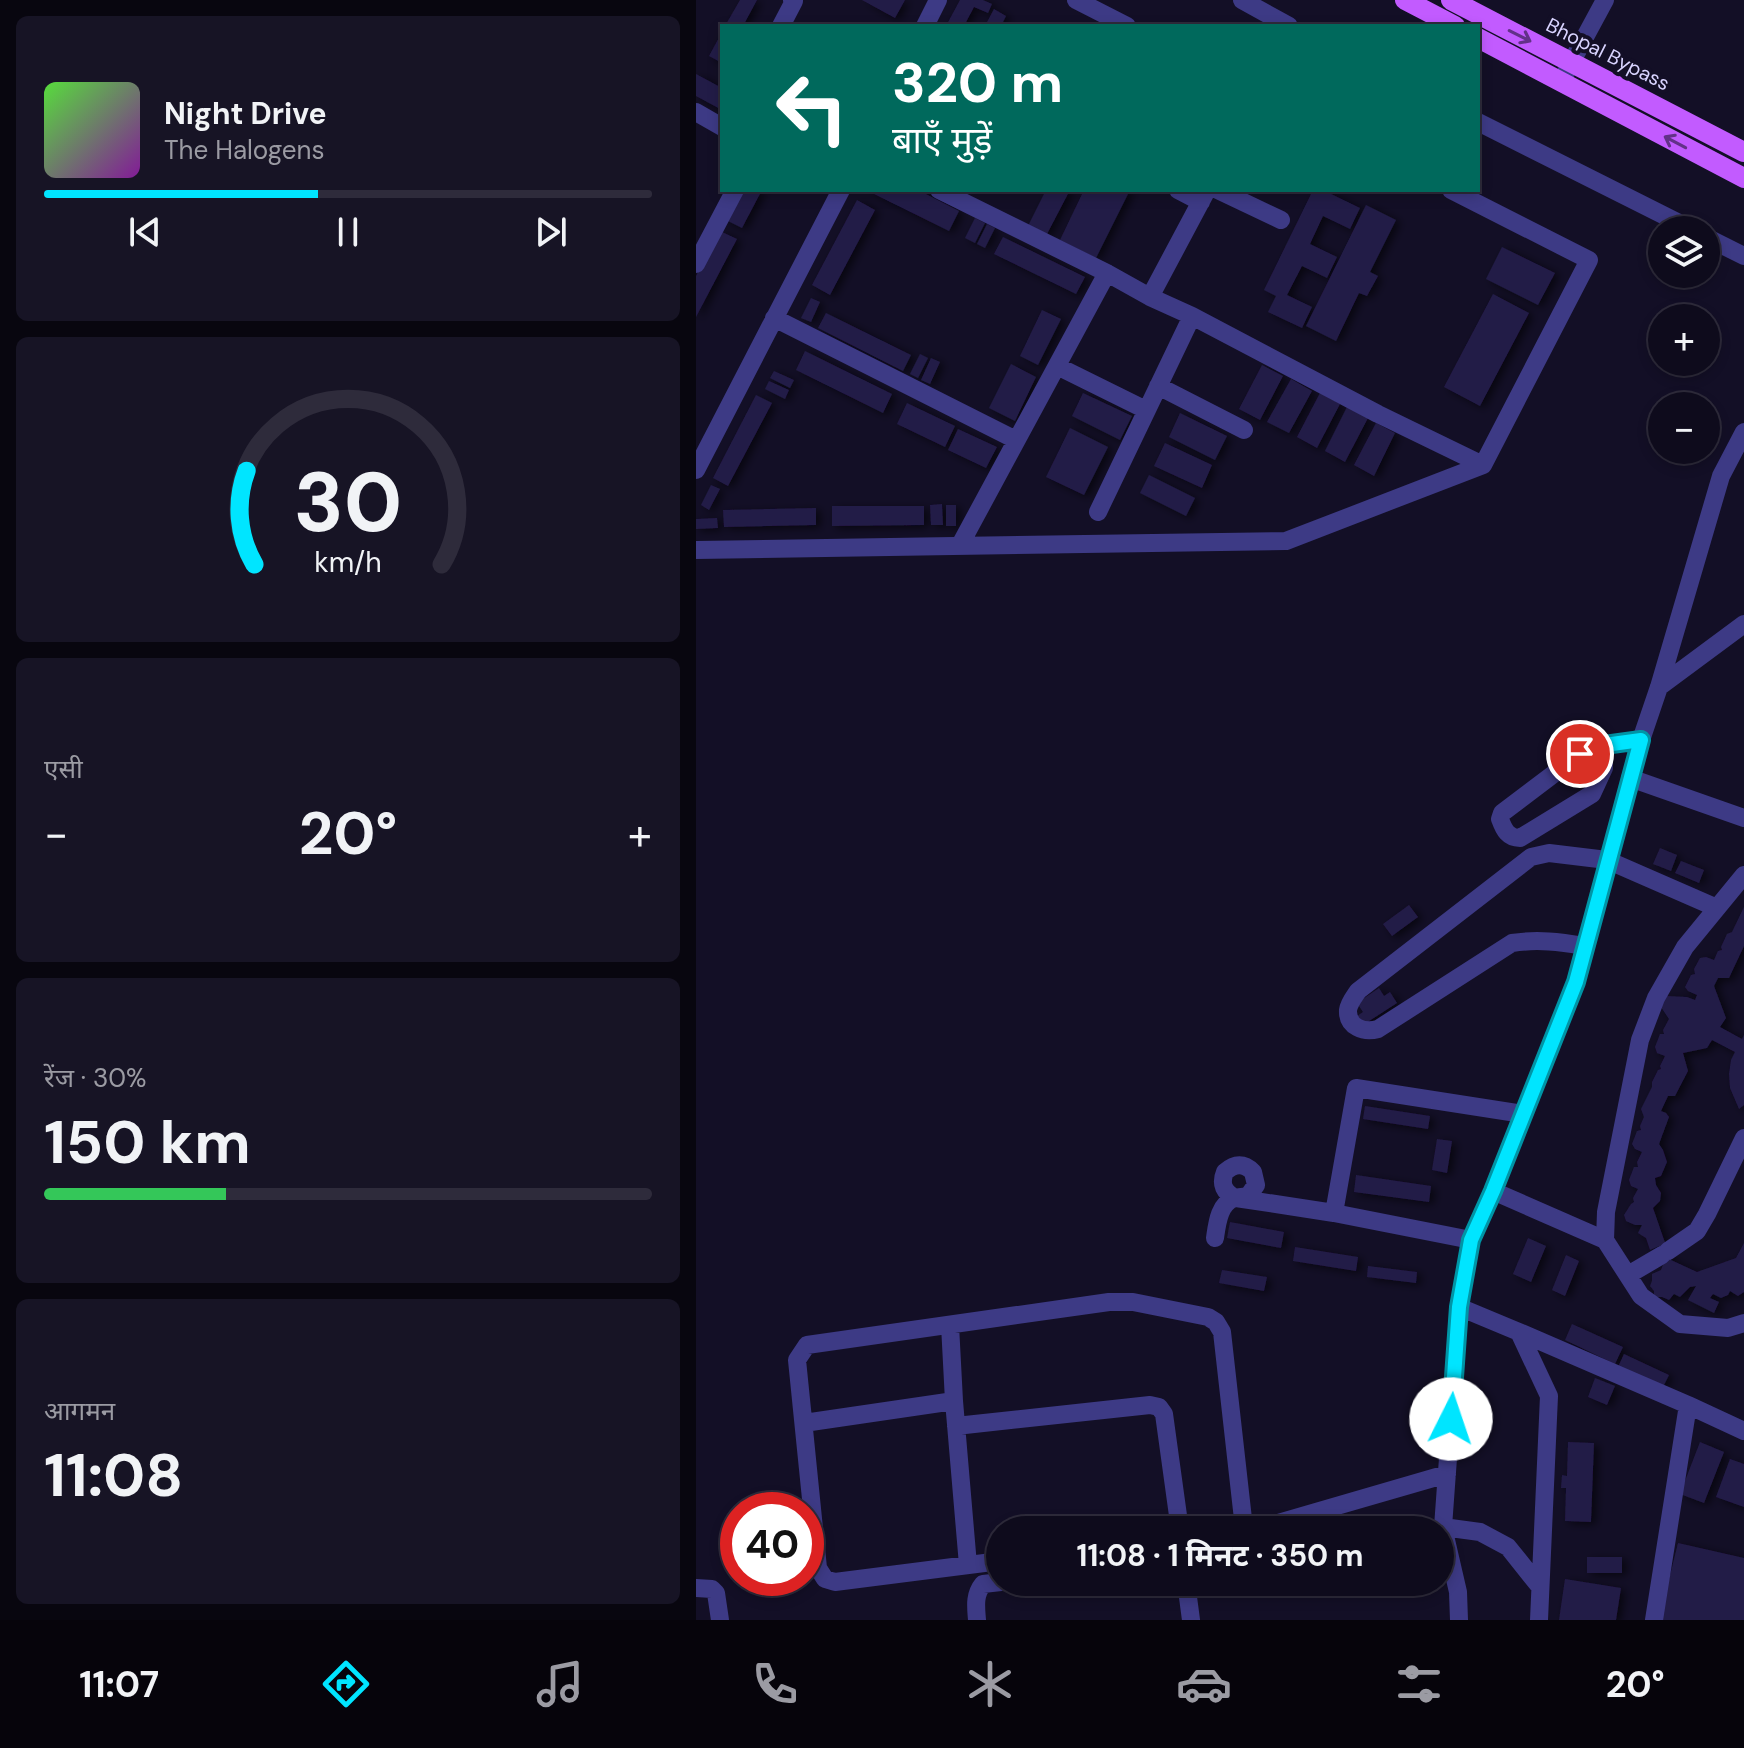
<!DOCTYPE html>
<html lang="hi">
<head>
<meta charset="utf-8">
<style>
	:root { --surface:#0e0b1c; --page:#171425; --text:#f1f3f6; --muted:#9b9ba3; --line:#2e2b3b; --accent:#00e5ff }
	body { margin:0; font-family:"DM Sans","Noto Sans Devanagari",sans-serif; background:var(--page); color:var(--text); height:100vh; display:flex; flex-direction:column; font-size:30px; white-space:nowrap }
	* { box-sizing:border-box; margin:0 }
	p { font-size:26px; color:var(--muted) }
	.icon { flex:none; width:44px; height:44px; fill:none; stroke:currentColor; stroke-width:2; stroke-linecap:round; stroke-linejoin:round }
	.map { position:relative; flex:1; overflow:hidden }
	.details { display:flex; flex-direction:column; gap:16px; padding:16px; background:#08060f; width:696px }
	.details>* { flex:none }
	.banner { position:absolute; left:24px; top:24px; width:760px; height:168px; border-radius:0px; box-shadow:0 4px 12px #0003,0 0 0 2px var(--line); background:#00695c; color:#fff; overflow:hidden }
	.fabs { position:absolute; left:952px; top:216px; display:grid; gap:16px }
	.fabs a { display:grid; place-items:center; width:72px; height:72px; border-radius:50%; background:var(--surface); box-shadow:0 4px 12px #0003,0 0 0 2px var(--line); font-size:40px }
	.speed { position:absolute; left:24px; top:1492px; display:flex; gap:16px; font-size:40px; font-weight:700; text-align:center }
	.speed>* { display:grid; place-content:center; width:104px; height:104px; border-radius:50%; background:var(--surface); box-shadow:0 4px 12px #0003,0 0 0 2px var(--line); line-height:1 }
	.speed .limit { border:12px solid #d22; background:#fff; color:#111 }
	.pin { position:absolute; display:grid; place-items:center; width:68px; height:68px; color:#fff; margin:-34px; border:4px solid #fff; border-radius:50%; box-shadow:0 2px 8px #0007 }
	.me { position:absolute; width:88px; margin:-44px; rotate:4deg; stroke-linejoin:round; filter:drop-shadow(0 0 6px #0008) }
	.turn { display:flex; align-items:center; gap:28px; height:168px; padding:0 40px; font-size:36px }
	.turn .icon { width:104px; height:104px; stroke-width:2.5 }
	.turn b { display:block; font-size:56px; line-height:68px }
	.big { font-size:60px; font-weight:700; line-height:1.1 }
	.details .widget { flex:1; display:flex; flex-direction:column; justify-content:center; gap:12px; min-width:0; padding:0 28px; border-radius:12px; background:var(--page) }
	.details .dial { align-items:center; gap:0 }
	.dial svg { height:208px; overflow:visible; fill:none; stroke:var(--line); stroke-width:7; stroke-linecap:round; text-anchor:middle }
	.dial text { fill:var(--text); stroke:none }
	.song { display:flex; align-items:center; gap:24px }
	.cover { width:96px; height:96px; border-radius:12px; background:linear-gradient(135deg,hsl(110 70% 55%),hsl(290 70% 35%)) }
	.played { height:8px; border-radius:4px; background:linear-gradient(90deg,var(--accent) 45%,var(--line) 45%) }
	.keys { display:flex; justify-content:space-around; direction:ltr }
	.heat { display:flex; justify-content:space-between; align-items:center; font-size:44px; direction:ltr }
	.charge { height:12px; border-radius:6px; background:linear-gradient(90deg,#34c759 30%,var(--line) 0) }
	.trip { position:absolute; left:290px; top:1516px; width:468px; height:80px; border-radius:40px; background:var(--surface); box-shadow:0 4px 12px #0003,0 0 0 2px var(--line); font-weight:700; line-height:80px; text-align:center }
	.tabs { display:flex; height:128px; justify-content:space-around; align-items:center; background:#06040b; color:var(--muted) }
	.tabs .icon { width:56px; height:56px }
	.tabs .current { color:var(--accent) }
	.tabs b { font-size:36px; color:var(--text) }
	main { display:flex; flex:1; min-height:0 }
	.map>svg:first-child { display:block }
</style>
</head>
<body>
<main>
<section class="details">
<div class="widget">
<div class="song"><i class="cover"></i><div><b>Night Drive</b><p>The Halogens</p></div></div>
<div class="played"></div>
<div class="keys"><svg class="icon" aria-label="previous" viewBox="0 0 24 24"><path d="M18 5L8 12l10 7zM5 5v14"/></svg><svg class="icon" aria-label="pause" viewBox="0 0 24 24"><path d="M8 5v14M16 5v14"/></svg><svg class="icon" aria-label="next" viewBox="0 0 24 24"><path d="M6 5l10 7-10 7zM19 5v14"/></svg></div>
</div>
<div class="widget dial"><svg viewBox="0 0 100 80">
<path d="M14 69A42 42 0 1 1 86 69"/>
<path d="M14 69A42 42 0 0 1 11 33" stroke="#00e5ff"/>
<text x="50" y="56" font-size="32" font-weight="700">30</text>
<text x="50" y="72" font-size="11">km/h</text>
</svg></div>
<div class="widget"><p>एसी</p>
<div class="heat"><a>−</a><b class="big">20°</b><a>+</a></div>
</div>
<div class="widget"><p>रेंज · 30%</p><b class="big">150 km</b><div class="charge"></div></div>
<div class="widget"><p>आगमन</p><b class="big">11:08</b></div>
</section>
<div class="map">
<svg width="1048" height="1620" viewBox="0 0 1048 1620">
	<defs>
		<filter id="shadow"><feDropShadow dx="4.5" dy="2.5" stdDeviation="4" flood-color="#0009"/></filter>
	</defs>
	<rect width="100%" height="100%" fill="#130f26"/>
	<path fill="#241b47" filter="url(#shadow)" d="M44,0H61L47,26H29Z
		M166,0H209L199,18Z
		M264,0H287L296,4L292,13L278,7L268,26H250Z
		M298,9L310,16L305,26H289Z
		M26,32V63L13,56Z
		M0,74L26,88V110L0,96Z
		M44,190H66L46,228L28,219Z
		M170,190H222L263,211L253,231Z
		M350,190H374L350,236L332,226Z
		M388,190H434L400,258L364,240Z
		M617,190H627L664,208L654,229L627,216L614,244L641,257L631,278L606,266L591,295L616,307L606,328L572,312L580,296L568,290Z
		M161,200L179,210L134,295L116,285Z
		M670,205L700,220L674,272L682,276L671,296L663,293L640,341L610,326Z
		M279,218L289,223L279,243L269,238Z
		M291,224L299,228L289,248L281,244Z
		M24,231L41,239L0,317V276Z
		M307,237L389,277L380,294L298,254Z
		M806,247L859,273L842,305L790,279Z
		M797,294L833,313L784,406L748,387Z
		M115,298L124,302L115,322L105,318Z
		M346,310L365,319L342,365L324,356Z
		M130,313L215,355L207,371L122,328Z
		M109,351L196,394L187,413L100,370Z
		M224,354L232,358L222,378L214,374Z
		M235,358L244,362L234,384L225,380Z
		M315,364L340,377L319,421L293,408Z
		M566,365L587,376L564,420L543,409Z
		M78,371L98,380L94,388L74,378Z
		M595,379L616,391L593,433L571,422Z
		M73,381L93,390L89,399L69,389Z
		M387,393L436,416L424,440L376,416Z
		M624,393L644,404L621,448L601,437Z
		M60,395L76,403L32,486L17,478Z
		M211,403L259,426L249,447L201,424Z
		M651,407L672,418L649,462L629,451Z
		M484,413L531,436L519,460L473,437Z
		M680,423L699,433L678,476L658,465Z
		M374,428L412,447L388,495L350,477Z
		M262,429L301,447L290,468L252,450Z
		M469,443L516,465L506,488L458,466Z
		M453,475L499,498L490,516L444,493Z
		M15,485L24,489L13,510L5,505Z
		M246,504L247,525H235L234,505Z
		M250,505H260V526H250Z
		M136,506H228V525L136,526Z
		M120,508V525L28,527L27,510Z
		M21,518L22,528L0,529V519Z
		M964,848L981,855L975,871L957,864Z
		M985,861L1008,870L1003,883L979,873Z
		M713,905L722,917L696,936L687,924Z
		M1048,907V946L1033,978H1022L1018,986L1030,1018L1024,1027L1046,1039L1048,1035V1105L1043,1109L1034,1088L1033,1074L1035,1060L1039,1052L1016,1040L1011,1048L987,1053L992,1071L979,1096H972L965,1111L970,1113L973,1117L963,1144L967,1150L971,1162L965,1176L959,1178L960,1185L965,1193L964,1201L957,1208L975,1260L1001,1272L1040,1258L1048,1243V1292L1042,1296L1034,1291L1032,1295L1025,1298L1017,1294L1014,1298L1023,1302L1018,1313L992,1300L1000,1286L994,1287L984,1297L978,1294L973,1300L966,1297H958V1291L954,1286L956,1281V1274L965,1270L968,1262L963,1246L954,1250L950,1238L942,1233L946,1225H939L930,1221L928,1215L935,1204L938,1202L937,1198L942,1189L935,1186L933,1180L938,1167H942L941,1162L946,1152L939,1149L936,1144L941,1131L945,1130L944,1126L948,1117L945,1109L956,1087V1082L962,1070L965,1069L964,1066L969,1056L961,1053L959,1047L964,1034H968L967,1030L973,1019L965,1007L971,996L991,997L999,1000L1001,995L992,991L989,987L995,975L999,974L998,969L1004,958L1010,957L1018,960L1022,951L1026,950L1025,947L1031,934L1036,932Z
		M683,988L688,996L694,992L701,1003L667,1025L661,1016L667,1012L661,1003Z
		M669,1106L734,1116L732,1129L667,1119Z
		M741,1139L756,1141L751,1173L736,1170Z
		M660,1175L735,1186L733,1202L658,1192Z
		M534,1222L588,1232L585,1248L531,1238Z
		M832,1238L850,1246L835,1282L817,1274Z
		M599,1247L662,1257L660,1271L597,1261Z
		M870,1255L883,1261L869,1296L856,1290Z
		M672,1266L721,1272L720,1283L671,1277Z
		M526,1270L571,1277L568,1291L523,1283Z
		M876,1324L927,1347L919,1364L869,1340Z
		M928,1354L973,1375L967,1387L922,1367Z
		M899,1378L919,1386L911,1405L892,1397Z
		M872,1442L898,1443L895,1522L869,1521L870,1488H865L866,1475L871,1476Z
		M1004,1442L1028,1452L1008,1503L984,1494Z
		M1034,1459L1048,1464V1507L1020,1497Z
		M982,1543L1048,1558V1620H963Z
		M891,1557H926V1573H891Z
		M869,1579L925,1588L920,1620H863Z"/>
	<g fill="none" stroke-linecap="round" stroke-linejoin="round">
		<path stroke="#3d3a85" stroke-width="18" d="M380,0L431,26
			M546,0L593,26
			M85,26L98,1L96,0
			M229,26L242,0
			M868,76L909,0
			M0,112L26,127
			M782,122L997,230
			M243,190L411,273L454,297L496,316L682,414L787,465
			M482,190L505,202
			M522,190L585,220
			M1010,237L1048,256
			M0,264L39,190
			M454,297L511,190
			M78,318L320,440
			M361,366L450,410
			M462,386L548,430
			M0,470L145,190
			M402,512L496,316
			M264,545L411,273
			M0,550L590,541L787,465L893,260L755,190
			M963,687L1048,624
			M908,745V768L896,794L824,838C812,838 808,830 804,819L806,813L884,754L901,746L945,740
			M934,778L1048,818
			M1048,875L989,947L960,998L944,1040L910,1212L909,1240L945,1296L984,1324L1032,1328L1048,1323
			M889,946C864,942 842,939 816,943L682,1029C668,1033 651,1027 652,1010C653,1003 658,997 662,991L835,857L853,853L911,860L1021,908
			M797,1191L909,1240
			M638,1213L660,1088L827,1114
			M519,1238C521,1224 523,1203 539,1198C544,1197 548,1197 553,1195L560,1185L557,1172C548,1163 539,1163 529,1172C524,1184 528,1193 540,1198L638,1213L775,1240
			M972,1251L1001,1231L1011,1214L1048,1138
			M932,1275L966,1255
			M763,1307L823,1332L853,1396L843,1620
			M254,1325L258,1401L272,1565
			M823,1332L992,1405L1048,1431
			M108,1423L258,1401
			M260,1426L454,1405L463,1407L468,1414L484,1530
			M747,1527L784,1532L812,1547L844,1587
			M531,1530L575,1525L751,1474
			M304,1561L139,1582L129,1579L122,1568L101,1360L111,1345L413,1302H437L512,1317L520,1322L526,1332L548,1528
			M490,1582L495,1620
			M0,1588L16,1589L20,1593L24,1620
			M281,1620C280,1607 278,1595 287,1584L305,1582
			M763,1620L762,1592L747,1527L763,1307L775,1240L797,1191L880,982L945,740L963,687L1025,476L1048,432
			M958,1620L992,1405"/>
		<path stroke="#c25bff" stroke-width="20" d="M709,0L759,26
			M755,0L1048,152
			M782,38L1048,178"/>
	</g>
	<defs><path id="oneway-shaft" d="M-6 0H5M1.5-3L5.5 0L1.5 3" fill="none" stroke-width="1.6" stroke-linecap="round" stroke-linejoin="round" transform="scale(2)"/></defs>
	<g stroke="#623188">
		<use href="#oneway-shaft" transform="translate(824 36) rotate(27)"/>
		<use href="#oneway-shaft" transform="translate(979 142) rotate(-152)"/>
	</g>
	<g fill="none" stroke-linecap="round" stroke-linejoin="round">
		<g stroke="#0095a6" stroke-width="20">
			<path id="route" d="M755,1419L763,1307L775,1240L797,1191L880,982L945,740L901,746L884,754"/>
		</g>
		<use href="#route" stroke="#00e5ff" stroke-width="14"/>
	</g>
	<g text-anchor="middle" stroke-width="8" stroke-linejoin="round" paint-order="stroke">
		<g font-size="20" fill="#d9d4ff" stroke="#130f26">
			<text transform="translate(912 54) rotate(27)" y="7">Bhopal Bypass</text>
		</g>
	</g>
</svg>
<div class="fabs">
<a><svg class="icon" aria-label="layers" viewBox="0 0 24 24"><path d="M12 4l9 5-9 5-9-5zM3 14l9 5 9-5"/></svg></a>
<a>+</a>
<a>−</a>
</div>
<div class="speed"><div class="limit">40</div></div>
<div class="pin" style="left:884px;top:754px;background:#d93025"><svg class="icon" aria-label="arrive" viewBox="0 0 24 24"><path d="M6 21V4h12l-3 4 3 4H6"/></svg></div>
<svg class="me" style="left:755px;top:1419px" viewBox="-20 -20 40 40"><circle r="19" fill="#fff"/><path d="M0-13L10 11 0 6-10 11z" fill="#00e5ff"/></svg>
<div class="trip">11:08 · 1 मिनट · 350 m</div>
<div class="banner">
<div class="turn"><svg class="icon" aria-label="left" viewBox="0 0 24 24"><path d="M17 20v-9H6M10 6l-5 5 5 5"/></svg><div><b>320 m</b>बाएँ मुड़ें</div></div>
</div>
</div>
</main>
<nav class="tabs">
<b>11:07</b>
<svg class="icon current" aria-label="directions" viewBox="0 0 24 24"><path d="M12 3l9 9-9 9-9-9zM9 14v-3h6M13 9l2 2-2 2"/></svg>
<svg class="icon" aria-label="music" viewBox="0 0 24 24"><path d="M9 18V5l10-2v13"/><circle cx="6" cy="18" r="3"/><circle cx="16" cy="16" r="3"/></svg>
<svg class="icon" aria-label="phone" viewBox="0 0 24 24"><path d="M5 4h4l2 5-3 2q2 4 5 5l2-3 5 2v4C11 20 4 13 5 4z"/></svg>
<svg class="icon" aria-label="climate" viewBox="0 0 24 24"><path d="M12 3v18M4 7l16 10M4 17L20 7"/></svg>
<svg class="icon" aria-label="car" viewBox="0 0 24 24"><path d="M5 17H2v-5l4-1 3-4h7l3 4 3 1v5h-3M9 17h6M6 11h13"/><circle cx="7" cy="17" r="2"/><circle cx="17" cy="17" r="2"/></svg>
<svg class="icon" aria-label="filters" viewBox="0 0 24 24"><path d="M4 7h16M4 17h16"/><circle cx="9" cy="7" r="2"/><circle cx="15" cy="17" r="2"/></svg>
<b>20°</b>
</nav>
</body>
</html>
